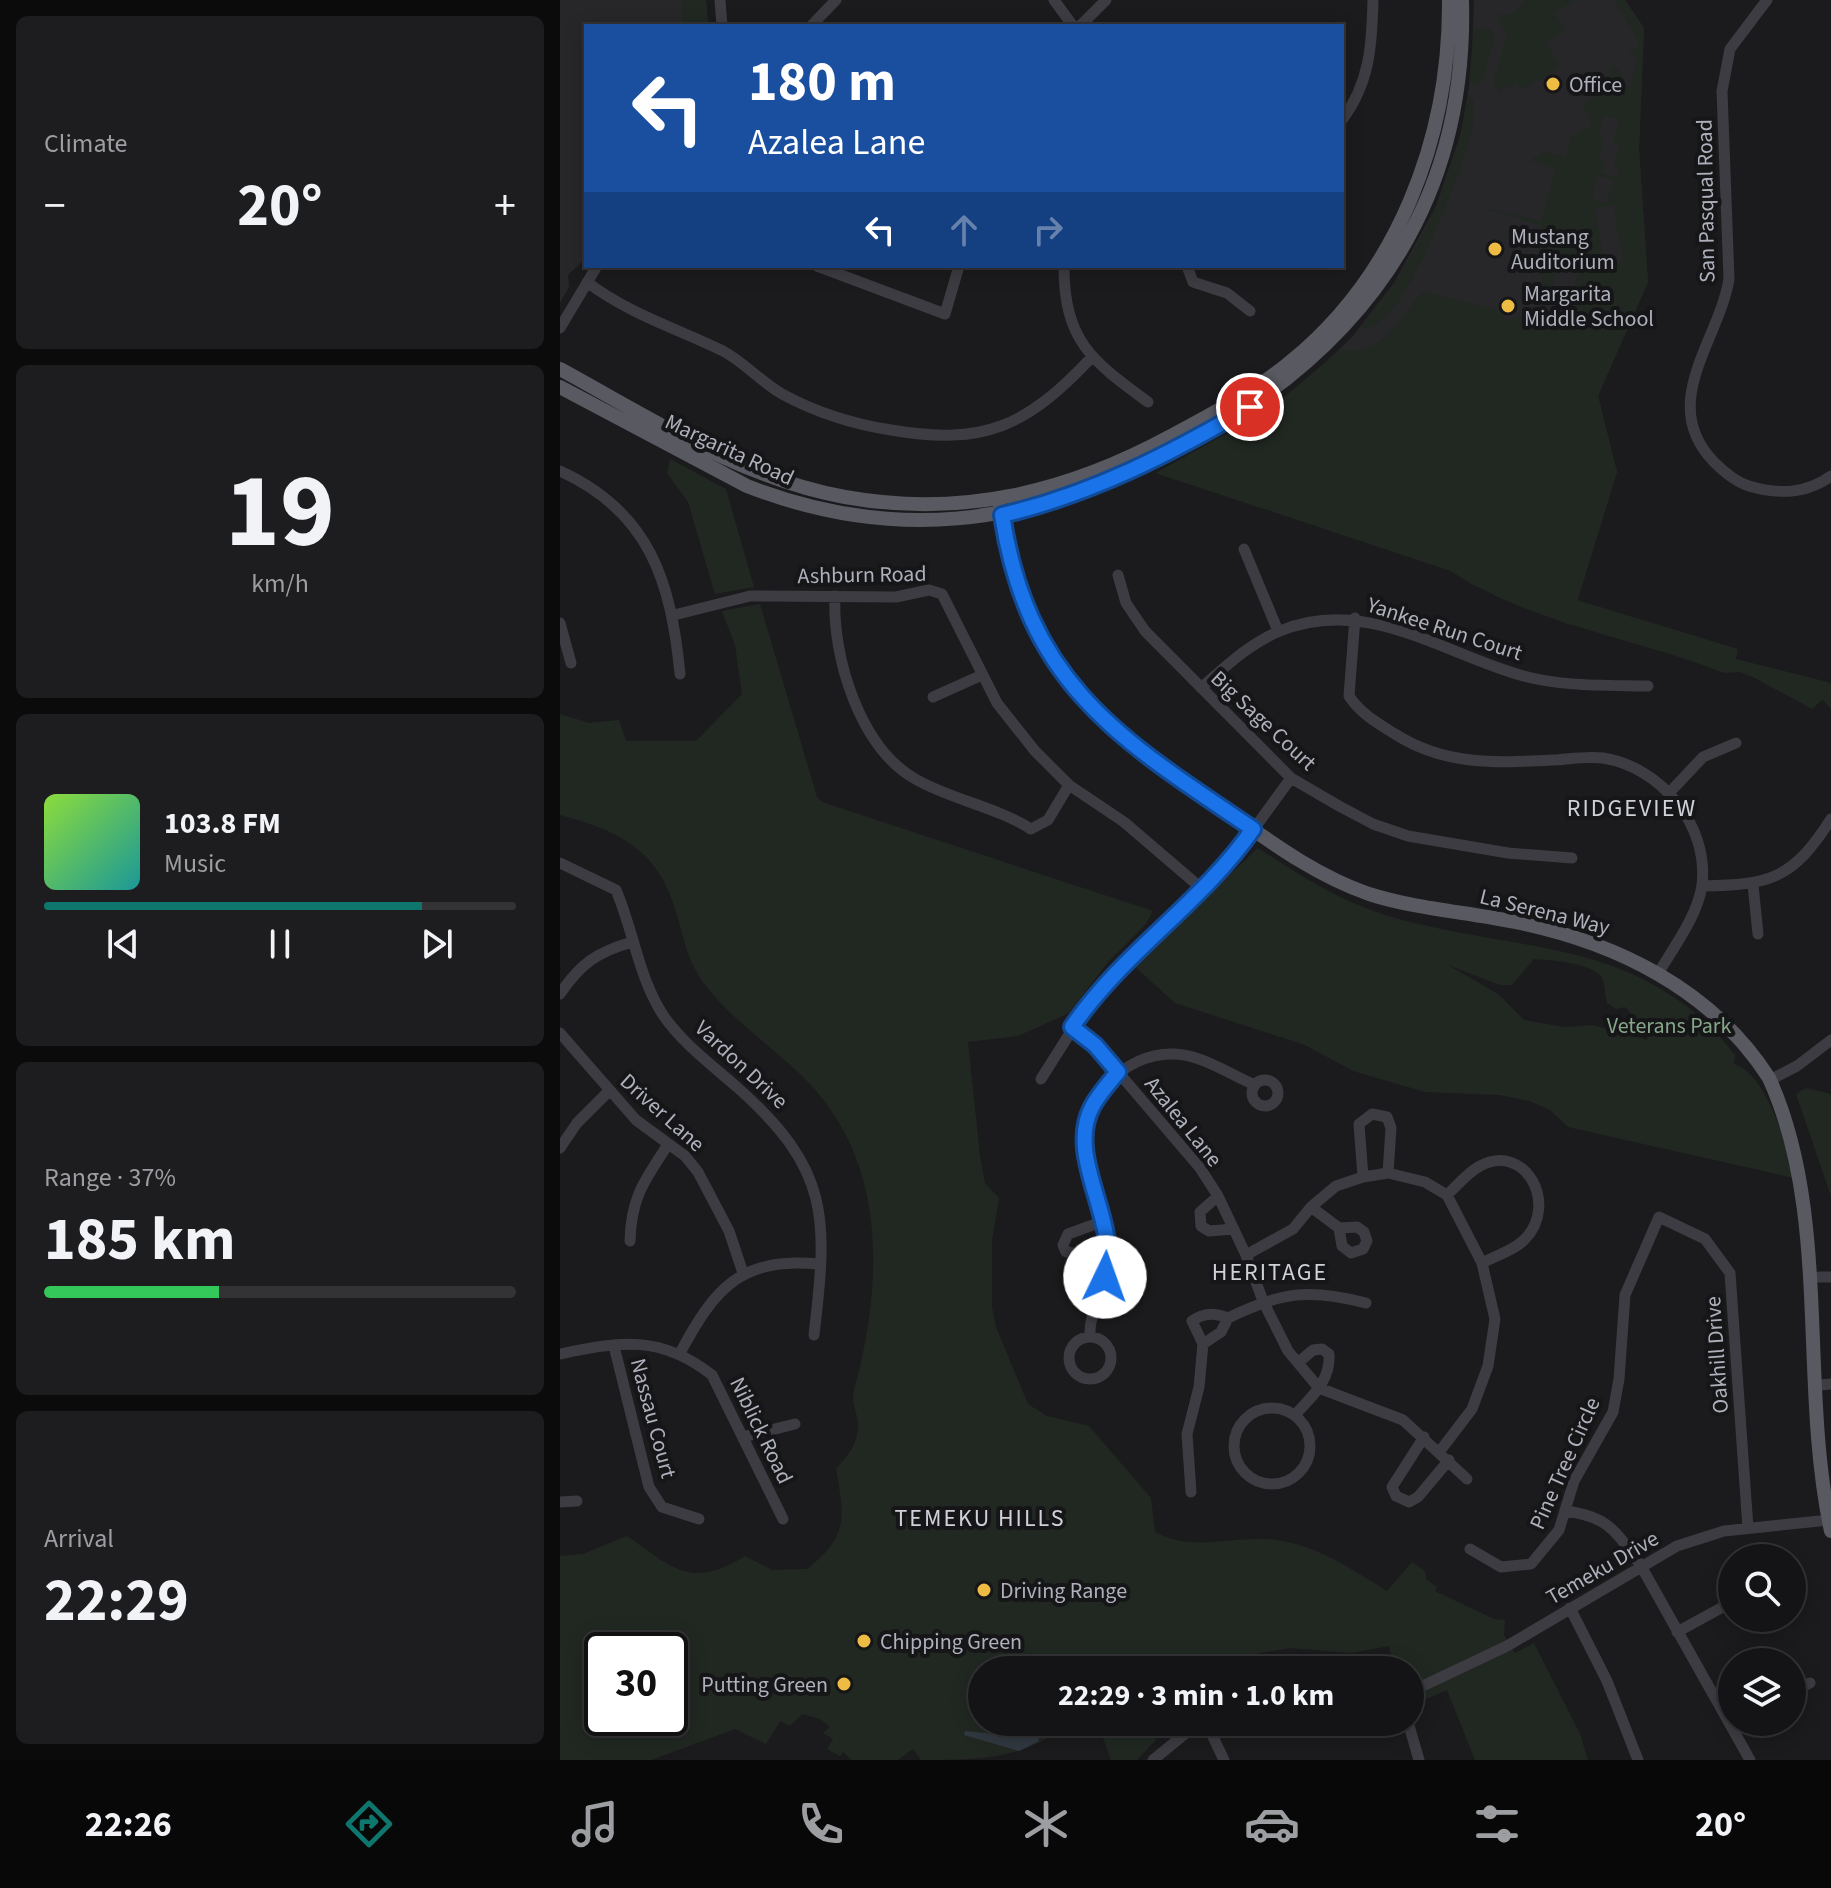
<!DOCTYPE html>
<html lang="en">
<head>
<meta charset="utf-8">
<style>
	:root { --surface:#141416; --page:#1d1d1f; --text:#f1f3f6; --muted:#9d9ea1; --line:#333335; --accent:#0f766e }
	body { margin:0; font-family:"Source Sans 3",sans-serif; background:var(--page); color:var(--text); height:100vh; display:flex; flex-direction:column; font-size:30px; white-space:nowrap }
	* { box-sizing:border-box; margin:0 }
	p { font-size:26px; color:var(--muted) }
	.icon { flex:none; width:44px; height:44px; fill:none; stroke:currentColor; stroke-width:2; stroke-linecap:round; stroke-linejoin:round }
	.map { position:relative; flex:1; overflow:hidden }
	.panel { display:flex; flex-direction:column; gap:16px; padding:16px; background:#0b0b0c; width:560px }
	.panel>* { flex:none }
	.guide { position:absolute; left:24px; top:24px; width:760px; height:244px; border-radius:0px; box-shadow:0 4px 20px #0003,0 0 0 2px var(--line); background:#1a4fa0; color:#fff; overflow:hidden }
	.controls { position:absolute; left:1158px; top:1544px; display:grid; gap:16px }
	.controls a { display:grid; place-items:center; width:88px; height:88px; border-radius:50%; background:var(--surface); box-shadow:0 4px 20px #0003,0 0 0 2px var(--line); font-size:40px }
	.speed { position:absolute; left:24px; top:1632px; display:flex; gap:16px; font-size:40px; font-weight:700; text-align:center }
	.speed>* { display:grid; place-content:center; width:104px; height:104px; border-radius:50%; background:var(--surface); box-shadow:0 4px 20px #0003,0 0 0 2px var(--line); line-height:1 }
	.speed .limit { border:4px solid #111; border-radius:12px; background:#fff; color:#111 }
	.pin { position:absolute; display:grid; place-items:center; width:68px; height:68px; color:#fff; margin:-34px; border:4px solid #fff; border-radius:50%; box-shadow:0 2px 8px #0007 }
	.me { position:absolute; width:88px; margin:-44px; rotate:3deg; stroke-linejoin:round; filter:drop-shadow(0 0 6px #0008) }
	.turn { display:flex; align-items:center; gap:28px; height:168px; padding:0 32px; font-size:36px }
	.turn .icon { width:104px; height:104px; stroke-width:2.5 }
	.turn b { display:block; font-size:56px; line-height:68px }
	.lanes { display:flex; align-items:center; height:76px; padding:0 32px; background:#0003; justify-content:center; gap:40px; direction:ltr }
	.lanes .off { opacity:.35 }
	.big { font-size:60px; font-weight:700; line-height:1.1 }
	.panel .tile { flex:1; display:flex; flex-direction:column; justify-content:center; gap:12px; min-width:0; padding:0 28px; border-radius:12px; background:var(--page) }
	.panel .dial { align-items:center; gap:0 }
	.dial b { font-size:104px; line-height:1 }
	.song { display:flex; align-items:center; gap:24px }
	.cover { width:96px; height:96px; border-radius:12px; background:linear-gradient(135deg,hsl(90 70% 55%),hsl(180 70% 35%)) }
	.played { height:8px; border-radius:4px; background:linear-gradient(90deg,var(--accent) 80%,var(--line) 80%) }
	.keys { display:flex; justify-content:space-around; direction:ltr }
	.heat { display:flex; justify-content:space-between; align-items:center; font-size:44px; direction:ltr }
	.charge { height:12px; border-radius:6px; background:linear-gradient(90deg,#34c759 37%,var(--line) 0) }
	.trip { position:absolute; left:408px; top:1656px; width:456px; height:80px; border-radius:40px; background:var(--surface); box-shadow:0 4px 20px #0003,0 0 0 2px var(--line); font-weight:700; line-height:80px; text-align:center }
	.tabs { display:flex; height:128px; justify-content:space-around; align-items:center; background:#080809; color:var(--muted) }
	.tabs .icon { width:56px; height:56px }
	.tabs .on { color:var(--accent) }
	.tabs b { font-size:36px; color:var(--text) }
	main { display:flex; flex:1; min-height:0 }
	.map>svg:first-child { display:block }
</style>
</head>
<body>
<main>
<section class="panel">
<div class="tile"><p>Climate</p>
<div class="heat"><a>−</a><b class="big">20°</b><a>+</a></div>
</div>
<div class="tile dial"><b>19</b><p>km/h</p></div>
<div class="tile">
<div class="song"><i class="cover"></i><div><b>103.8 FM</b><p>Music</p></div></div>
<div class="played"></div>
<div class="keys"><svg class="icon" aria-label="previous" viewBox="0 0 24 24"><path d="M18 5L8 12l10 7zM5 5v14"/></svg><svg class="icon" aria-label="pause" viewBox="0 0 24 24"><path d="M8 5v14M16 5v14"/></svg><svg class="icon" aria-label="next" viewBox="0 0 24 24"><path d="M6 5l10 7-10 7zM19 5v14"/></svg></div>
</div>
<div class="tile"><p>Range · 37%</p><b class="big">185 km</b><div class="charge"></div></div>
<div class="tile"><p>Arrival</p><b class="big">22:29</b></div>
</section>
<div class="map">
<svg width="1271" height="1760" viewBox="0 0 1271 1760">
	<rect width="100%" height="100%" fill="#1b1b1d"/>
	<path fill="#27272a" d="M0,0H146L148,22V26H26V258L8,275L9,287L0,303Z
		M914,0H1065L1084,28L1079,149L1088,282L1038,396L1057,472L1010,625L913,585L891,571L596,473L704,413L743,384L792,337L834,283L876,206L901,133L911,74Z"/>
	<path fill="#212822" fill-rule="evenodd" d="M122,0H146L148,26H122Z
		M965,0H1016L994,12L1005,31L986,42L1000,68L961,90L956,83L940,92L933,84L947,35L937,15L954,13Z
		M1054,0H1065L1084,28L1079,149L1088,282L1038,396L1057,472L1017,600L1178,649L1176,659L1271,683V708L1262,700L1252,709L1193,677L1179,672L1164,673C1074,637 974,625 891,571L596,473L710,409L781,349C819,359 842,317 862,291L944,312V320L964,317L993,326L996,317L1004,318L1007,307L1001,304L1003,294L1012,295L1018,271L998,266L991,290L982,288L981,276L973,271L984,233L980,225L909,204L981,221L996,169L969,161L985,151L1006,157L1010,137L1032,125L1023,104L1056,85L1048,69L1055,65L1070,89L1077,56L1068,54L1080,45ZM1044,116L1059,119L1053,142L1059,144L1054,165L1059,167L1056,178L1042,173L1045,163L1039,160L1044,139L1038,137ZM1037,176L1054,180L1046,204L1032,200ZM1053,205L1063,262L1045,266L1035,208Z
		M914,28L931,29L935,36L923,80L919,84L909,83Z
		M908,95L914,101C914,111 914,121 912,131C904,164 841,342 801,327C857,262 895,179 908,95Z
		M110,459L166,489L194,587L155,594L128,502L107,473Z
		M200,604L257,797L262,802L593,911L586,924L548,962L509,1013L458,1036L408,1042L420,1156L425,1183L439,1198L432,1240V1307L436,1327L468,1404L487,1416L529,1426L591,1498L595,1532C632,1553 675,1535 716,1540C759,1546 791,1569 827,1591L852,1562L865,1571L866,1579L877,1587L875,1591L934,1619L945,1620L944,1635L955,1653L974,1643L1020,1734L1028,1760H915L887,1690L857,1703L850,1670H834L829,1646L790,1653L729,1648L674,1658L642,1670H422V1722H507C470,1760 416,1760 361,1760L353,1749L338,1760H292L283,1752L280,1756L267,1749L273,1739L263,1733L270,1727L260,1719L242,1714L230,1726L220,1721L206,1744L175,1729L91,1760H0V1556L23,1554L67,1536C113,1568 131,1590 185,1556L212,1570L247,1569C288,1537 285,1518 276,1469C289,1454 299,1443 298,1422C297,1414 293,1406 293,1398C294,1386 299,1374 301,1362C323,1264 321,1159 249,1083C216,1048 171,1021 143,982C126,957 125,942 117,915C99,850 62,832 0,815V714L29,723L59,720L66,741H136L182,694L175,645L162,611ZM42,1650H110V1718H42Z
		M698,848C738,874 776,899 822,914C952,955 1079,932 1175,1055L1174,1064C1207,1074 1228,1148 1234,1178L1008,1127L990,1110L969,1101L940,1095L865,1092L793,1071L745,1045L615,1003L573,965ZM974,959C989,960 1034,963 1042,978C1045,984 1045,996 1047,1003L1056,1009L1065,1007L1080,1023L1088,1040L1032,1025L1004,1027L964,1020L938,994L888,965L940,985H952Z
		M1246,1088L1271,1094V1196L1236,1094Z
		M537,1722H588L596,1740L577,1760H551Z"/>
	<path fill="#313941" d="M470,1727L475,1730L479,1741L459,1751L404,1735L405,1731L437,1734Z"/>
	<g fill="none" stroke-linecap="round" stroke-linejoin="round">
		<path stroke="#3c3c42" stroke-width="11" d="M160,0L162,26
			M494,0L513,26
			M1207,0L1170,49L1162,91L1169,279C1159,341 1097,403 1154,462C1164,472 1176,482 1189,486C1219,495 1246,494 1271,476
			M251,26L276,0
			M520,26L546,0
			M782,120C810,83 812,44 813,0
			M257,266L385,314L399,266
			M504,266C504,341 532,361 588,402
			M627,266L633,282L667,293L690,311
			M27,282C69,314 116,328 163,351C184,362 201,382 222,394C257,413 292,424 331,430C425,446 467,426 531,358
			M0,328L37,266
			M0,471C90,512 111,582 120,674
			M684,549L718,631
			M558,575L566,603L585,631L731,778L779,806L813,824L848,836L948,853L1012,858
			M275,596C272,657 300,749 357,780C393,800 436,807 471,829L488,820L509,785
			M114,615L190,596L336,597L369,590L382,594L437,703L475,751L509,785L564,822L641,888
			M795,618L789,696C800,713 817,723 835,734C885,766 936,763 994,760C1009,759 1027,756 1043,758C1101,767 1149,825 1142,885C1138,915 1114,947 1099,972
			M0,623L11,663
			M641,688C665,667 690,643 720,631C804,596 881,652 960,675C1001,687 1047,685 1088,686
			M373,697L422,675
			M1110,792L1143,757L1176,743
			M0,863L56,890C74,932 78,976 103,1015C122,1043 152,1065 178,1088C270,1170 268,1217 254,1335
			M1193,885L1198,934
			M1142,886C1210,885 1233,879 1271,819
			M0,994C20,964 37,952 72,942
			M512,1027L535,1045L640,1168L658,1196L686,1255
			M0,1033L76,1120L125,1156L138,1172L169,1231L183,1273
			M481,1079L529,1003L576,950L675,855L731,778
			M1210,1080L1237,1066L1271,1040
			M692 1093a13 13 0 1 1 26 0a13 13 0 1 1-26 0Z
			M0,1148L17,1123L48,1092
			M803,1177L799,1124L812,1114L827,1117L831,1128L828,1173
			M887,1195C897,1186 908,1172 920,1166C965,1142 999,1204 965,1239C955,1250 935,1256 922,1263
			M658,1196L640,1212L641,1226L649,1231L674,1229
			M751,1207L779,1228
			M544,1221L508,1234L503,1245L506,1252L548,1258
			M797,1227L804,1232L807,1241L803,1249L791,1253L782,1246L779,1228Z
			M70,1241C71,1198 84,1181 107,1146
			M1259,1277H1271
			M668,1318L661,1332L643,1344L632,1321C645,1312 655,1313 668,1318C721,1292 749,1288 806,1303
			M509 1358a21 21 0 1 1 42 0a21 21 0 1 1-42 0Z
			M530,1337C528,1310 548,1288 549,1261C550,1224 530,1190 526,1154C520,1103 561,1052 615,1054C642,1055 671,1075 695,1085
			M54,1346L89,1487L102,1507L139,1519
			M120,1353C155,1288 180,1257 259,1264
			M0,1354C61,1341 101,1335 152,1375L223,1519
			M1261,1385L1271,1384
			M674 1446a38 38 0 1 1 76 0a38 38 0 1 1-76 0Z
			M735,1415C751,1397 771,1381 769,1354L762,1349L753,1350L740,1361
			M183,1437L235,1424
			M864,1437L832,1487L836,1496L849,1502L858,1497L889,1460
			M880,1451L912,1409L928,1366L935,1319L922,1263L887,1195L865,1182L828,1173L803,1177L776,1186L751,1207L733,1229L686,1255L703,1301L728,1351L759,1388L843,1420L907,1479
			M631,1492L627,1434L639,1387L643,1344
			M0,1502L17,1501
			M1006,1511C1050,1517 1056,1532 1081,1566L1190,1760
			M910,1549L941,1567L971,1564L999,1530L1014,1481L1053,1412L1059,1379L1065,1295L1099,1217L1145,1239L1170,1273L1188,1528
			M1010,1608L1047,1681L1078,1760
			M1117,1632L1172,1602
			M1232,1691L1250,1683
			M850,1692L947,1646L1117,1546L1164,1531L1269,1520
			M646,1722L664,1760
			M848,1722L859,1760
			M593,1760L626,1733L645,1722"/>
		<path stroke="#585961" stroke-width="14" d="M0,369C90,418 182,479 285,497C402,518 508,492 611,436C652,414 692,393 729,363C838,275 890,138 889,0
			M0,387L187,486C333,543 464,525 602,457C790,363 908,219 902,0
			M439,501C444,527 447,555 455,581C492,693 569,744 661,807C708,840 754,875 809,894C856,909 907,912 955,922C1055,942 1152,989 1209,1078C1271,1214 1239,1382 1271,1531"/>
	</g>
	<g fill="none" stroke-linecap="round" stroke-linejoin="round">
		<g stroke="#114b97" stroke-width="20">
			<path id="route" d="M545,1277C561,1222 505,1158 532,1107C538,1095 549,1083 558,1072L535,1045L512,1027C563,952 642,903 693,829C561,740 468,685 442,515C532,494 610,454 690,407"/>
		</g>
		<use href="#route" stroke="#1a73e8" stroke-width="14"/>
	</g>
	<g fill="#eebc42" stroke="#161618" stroke-width="3">
		<circle cx="993" cy="84" r="8"/>
		<circle cx="935" cy="249" r="8"/>
		<circle cx="948" cy="306" r="8"/>
		<circle cx="424" cy="1590" r="8"/>
		<circle cx="304" cy="1641" r="8"/>
		<circle cx="284" cy="1684" r="8"/>
	</g>
	<g text-anchor="middle" stroke-width="8" stroke-linejoin="round" paint-order="stroke">
		<g font-size="22" fill="#aeb1bc" stroke="#161618" text-anchor="start">
			<text x="1009" y="92">Office</text>
			<text x="951" y="244">Mustang<tspan x="951" dy="25">Auditorium</tspan></text>
			<text x="964" y="301">Margarita<tspan x="964" dy="25">Middle School</tspan></text>
			<text x="440" y="1598">Driving Range</text>
			<text x="320" y="1649">Chipping Green</text>
			<text x="268" y="1692" text-anchor="end">Putting Green</text>
		</g>
		<g font-size="22" fill="#aeb1bc" stroke="#161618">
			<text transform="translate(1145 201) rotate(-91)" y="8">San Pasqual Road</text>
			<text transform="translate(170 449) rotate(25)" y="8">Margarita Road</text>
			<text transform="translate(302 574) rotate(-1)" y="8">Ashburn Road</text>
			<text transform="translate(885 628) rotate(18)" y="8">Yankee Run Court</text>
			<text transform="translate(704 720) rotate(43)" y="8">Big Sage Court</text>
			<text transform="translate(985 911) rotate(14)" y="8">La Serena Way</text>
			<text transform="translate(182 1064) rotate(43)" y="8">Vardon Drive</text>
			<text transform="translate(103 1112) rotate(42)" y="8">Driver Lane</text>
			<text transform="translate(624 1121) rotate(51)" y="8">Azalea Lane</text>
			<text transform="translate(1156 1355) rotate(-94)" y="8">Oakhill Drive</text>
			<text transform="translate(94 1418) rotate(75)" y="8">Nassau Court</text>
			<text transform="translate(202 1430) rotate(64)" y="8">Niblick Road</text>
			<text transform="translate(1004 1463) rotate(-66)" y="8">Pine Tree Circle</text>
			<text transform="translate(1042 1567) rotate(-30)" y="8">Temeku Drive</text>
		</g>
		<g font-size="22" fill="#86a689" stroke="#161618">
			<text x="1109" y="1033">Veterans Park</text>
		</g>
		<g font-size="24" letter-spacing="2" fill="#cfd1d8" stroke="#161618">
			<text x="1072" y="816">RIDGEVIEW</text>
			<text x="710" y="1280">HERITAGE</text>
			<text x="420" y="1526">TEMEKU HILLS</text>
		</g>
	</g>
</svg>
<div class="controls">
<a><svg class="icon" aria-label="search" viewBox="0 0 24 24"><circle cx="10" cy="10" r="6"/><path d="M15 15l6 6"/></svg></a>
<a><svg class="icon" aria-label="layers" viewBox="0 0 24 24"><path d="M12 4l9 5-9 5-9-5zM3 14l9 5 9-5"/></svg></a>
</div>
<div class="speed"><div class="limit">30</div></div>
<div class="pin" style="left:690px;top:407px;background:#d93025"><svg class="icon" aria-label="arrive" viewBox="0 0 24 24"><path d="M6 21V4h12l-3 4 3 4H6"/></svg></div>
<svg class="me" style="left:545px;top:1277px" viewBox="-20 -20 40 40"><circle r="19" fill="#fff"/><path d="M0-13L10 11 0 6-10 11z" fill="#1a73e8"/></svg>
<div class="trip">22:29 · 3 min · 1.0 km</div>
<div class="guide">
<div class="turn"><svg class="icon" aria-label="left" viewBox="0 0 24 24"><path d="M17 20v-9H6M10 6l-5 5 5 5"/></svg><div><b>180 m</b>Azalea Lane</div></div>
<div class="lanes"><svg class="icon" aria-label="left" viewBox="0 0 24 24"><path d="M17 20v-9H6M10 6l-5 5 5 5"/></svg><svg class="icon off" aria-label="ahead" viewBox="0 0 24 24"><path d="M12 20V5M6 11l6-6 6 6"/></svg><svg class="icon off" aria-label="right" viewBox="0 0 24 24"><path d="M7 20v-9h11M14 6l5 5-5 5"/></svg></div>
</div>
</div>
</main>
<nav class="tabs">
<b>22:26</b>
<svg class="icon on" aria-label="directions" viewBox="0 0 24 24"><path d="M12 3l9 9-9 9-9-9zM9 14v-3h6M13 9l2 2-2 2"/></svg>
<svg class="icon" aria-label="music" viewBox="0 0 24 24"><path d="M9 18V5l10-2v13"/><circle cx="6" cy="18" r="3"/><circle cx="16" cy="16" r="3"/></svg>
<svg class="icon" aria-label="phone" viewBox="0 0 24 24"><path d="M5 4h4l2 5-3 2q2 4 5 5l2-3 5 2v4C11 20 4 13 5 4z"/></svg>
<svg class="icon" aria-label="climate" viewBox="0 0 24 24"><path d="M12 3v18M4 7l16 10M4 17L20 7"/></svg>
<svg class="icon" aria-label="car" viewBox="0 0 24 24"><path d="M5 17H2v-5l4-1 3-4h7l3 4 3 1v5h-3M9 17h6M6 11h13"/><circle cx="7" cy="17" r="2"/><circle cx="17" cy="17" r="2"/></svg>
<svg class="icon" aria-label="filters" viewBox="0 0 24 24"><path d="M4 7h16M4 17h16"/><circle cx="9" cy="7" r="2"/><circle cx="15" cy="17" r="2"/></svg>
<b>20°</b>
</nav>
</body>
</html>
